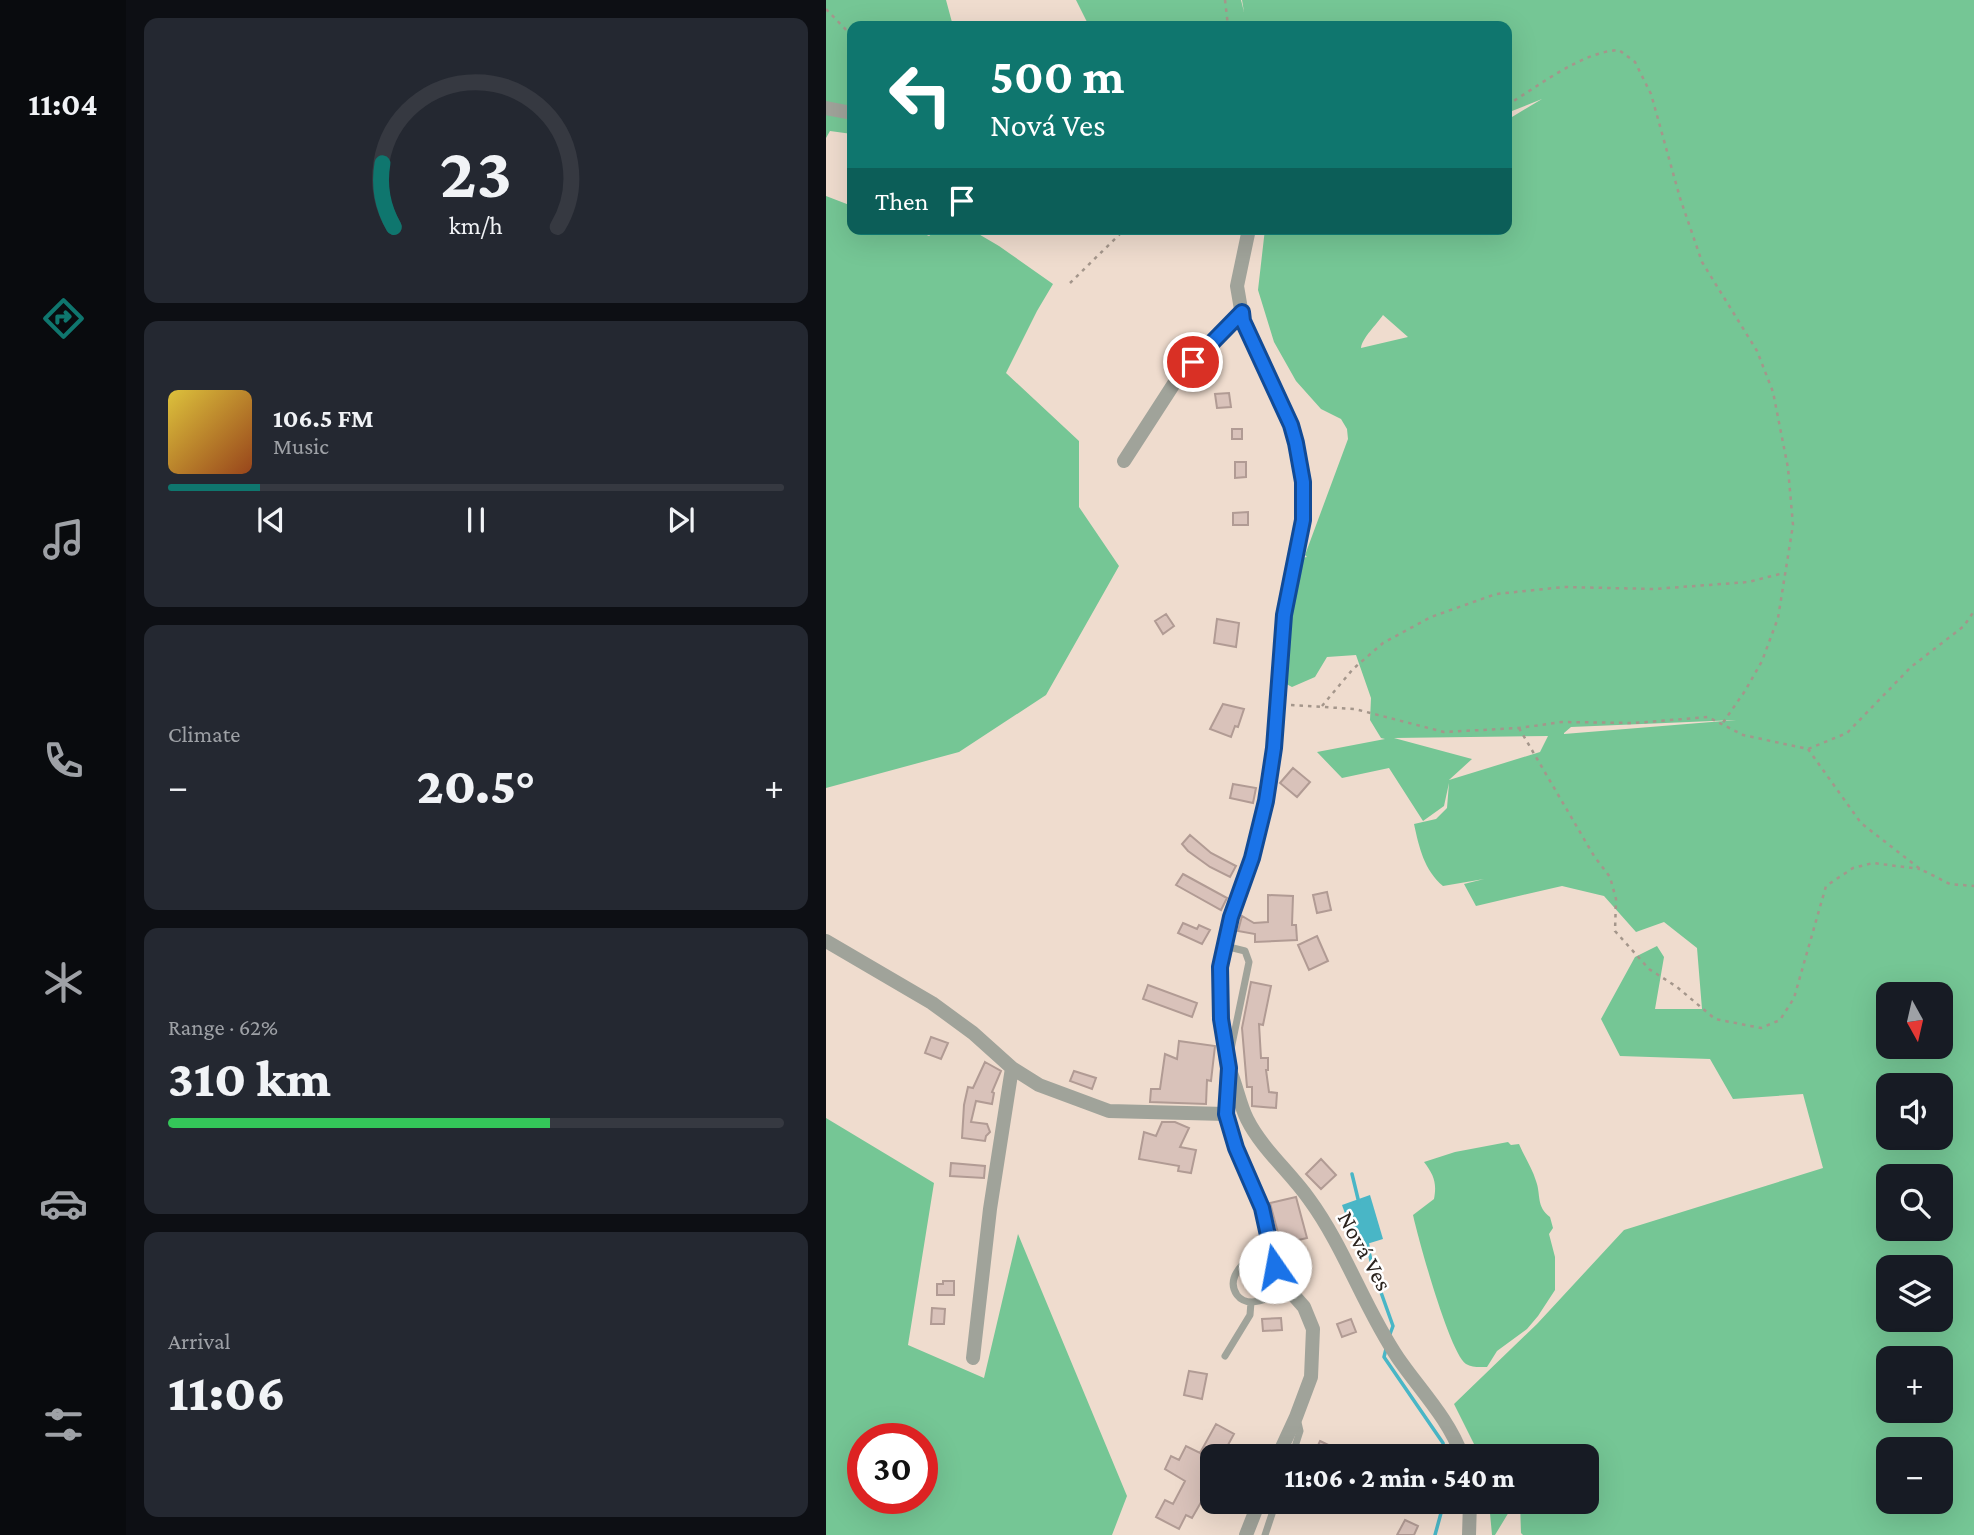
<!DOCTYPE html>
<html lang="en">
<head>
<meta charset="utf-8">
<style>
	:root { --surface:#171b24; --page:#242831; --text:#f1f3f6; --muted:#9ea1a6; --line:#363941; --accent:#0f766e }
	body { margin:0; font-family:"Crimson Pro",serif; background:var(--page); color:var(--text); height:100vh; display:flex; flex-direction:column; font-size:26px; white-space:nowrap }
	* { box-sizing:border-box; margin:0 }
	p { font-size:23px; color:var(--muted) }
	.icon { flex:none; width:38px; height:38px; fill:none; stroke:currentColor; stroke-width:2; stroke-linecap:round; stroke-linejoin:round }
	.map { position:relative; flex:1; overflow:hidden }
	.drawer { display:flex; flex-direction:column; gap:18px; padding:18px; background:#0d0f14; width:700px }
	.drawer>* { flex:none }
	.guide { position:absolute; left:21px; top:21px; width:665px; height:214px; border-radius:14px; box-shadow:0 7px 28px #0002; background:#0f766e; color:#fff; overflow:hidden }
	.needle { width:46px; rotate:172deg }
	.fabs { position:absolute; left:1050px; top:982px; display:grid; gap:14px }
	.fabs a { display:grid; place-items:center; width:77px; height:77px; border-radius:14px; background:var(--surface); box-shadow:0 7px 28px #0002; font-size:35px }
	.speed { position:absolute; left:21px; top:1423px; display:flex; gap:14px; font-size:35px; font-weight:700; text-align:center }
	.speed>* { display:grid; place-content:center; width:91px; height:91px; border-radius:50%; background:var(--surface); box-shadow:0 7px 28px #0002; line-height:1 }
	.speed .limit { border:10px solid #d22; background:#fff; color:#111 }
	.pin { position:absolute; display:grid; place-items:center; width:60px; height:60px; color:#fff; margin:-30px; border:4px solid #fff; border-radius:50%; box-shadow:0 2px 7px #0007 }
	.me { position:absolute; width:77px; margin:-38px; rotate:348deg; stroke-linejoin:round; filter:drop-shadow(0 0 5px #0008) }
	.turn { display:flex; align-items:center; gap:24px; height:147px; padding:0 28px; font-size:32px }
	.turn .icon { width:91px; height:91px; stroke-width:2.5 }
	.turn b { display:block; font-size:49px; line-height:60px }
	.then { display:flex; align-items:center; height:66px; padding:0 28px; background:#0003; gap:14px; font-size:26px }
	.big { font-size:52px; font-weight:800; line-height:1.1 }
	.drawer .card { flex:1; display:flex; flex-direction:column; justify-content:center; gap:10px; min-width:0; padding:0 24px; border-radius:14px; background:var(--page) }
	.drawer .dial { align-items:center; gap:0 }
	.dial svg { height:182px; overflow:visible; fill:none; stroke:var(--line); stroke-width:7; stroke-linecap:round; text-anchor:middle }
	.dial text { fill:var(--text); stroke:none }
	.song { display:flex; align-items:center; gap:21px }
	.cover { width:84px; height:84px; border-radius:10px; background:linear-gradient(135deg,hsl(50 70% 55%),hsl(20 70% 35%)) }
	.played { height:7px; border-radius:4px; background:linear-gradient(90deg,var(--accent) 15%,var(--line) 15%) }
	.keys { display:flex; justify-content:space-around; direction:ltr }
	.heat { display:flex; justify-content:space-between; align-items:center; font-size:38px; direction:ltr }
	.charge { height:10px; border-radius:5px; background:linear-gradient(90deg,#34c759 62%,var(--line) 0) }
	.trip { position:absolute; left:374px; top:1444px; width:399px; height:70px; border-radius:14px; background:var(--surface); box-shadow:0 7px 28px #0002; font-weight:800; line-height:70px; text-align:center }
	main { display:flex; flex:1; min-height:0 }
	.tab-bar { display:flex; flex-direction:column; width:126px; justify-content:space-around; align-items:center; background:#090b0e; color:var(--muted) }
	.tab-bar .icon { width:49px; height:49px }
	.tab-bar .active { color:var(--accent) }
	.tab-bar b { font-size:32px; color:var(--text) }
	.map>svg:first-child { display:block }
</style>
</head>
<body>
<main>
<nav class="tab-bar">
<b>11:04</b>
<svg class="icon active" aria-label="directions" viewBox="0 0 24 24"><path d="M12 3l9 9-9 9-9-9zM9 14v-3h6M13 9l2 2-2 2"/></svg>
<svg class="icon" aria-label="music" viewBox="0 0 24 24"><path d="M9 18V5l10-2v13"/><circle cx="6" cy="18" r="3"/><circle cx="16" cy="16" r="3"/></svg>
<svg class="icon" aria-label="phone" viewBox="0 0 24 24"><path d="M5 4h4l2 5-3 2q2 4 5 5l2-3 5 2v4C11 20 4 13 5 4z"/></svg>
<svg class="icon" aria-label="climate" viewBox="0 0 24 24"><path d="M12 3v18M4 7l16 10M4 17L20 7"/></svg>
<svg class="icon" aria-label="car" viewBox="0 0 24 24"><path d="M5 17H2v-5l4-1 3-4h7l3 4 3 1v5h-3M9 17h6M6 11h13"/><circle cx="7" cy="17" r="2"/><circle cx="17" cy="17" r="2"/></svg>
<svg class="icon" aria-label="filters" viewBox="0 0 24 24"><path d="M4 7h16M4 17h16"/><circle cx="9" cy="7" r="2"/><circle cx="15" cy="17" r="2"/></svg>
</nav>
<section class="drawer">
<div class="card dial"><svg viewBox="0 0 100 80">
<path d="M14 69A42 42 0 1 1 86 69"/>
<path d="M14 69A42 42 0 0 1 9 41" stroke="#0f766e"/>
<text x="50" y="56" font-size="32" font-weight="700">23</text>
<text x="50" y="72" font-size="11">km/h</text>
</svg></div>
<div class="card">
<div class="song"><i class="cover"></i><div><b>106.5 FM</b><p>Music</p></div></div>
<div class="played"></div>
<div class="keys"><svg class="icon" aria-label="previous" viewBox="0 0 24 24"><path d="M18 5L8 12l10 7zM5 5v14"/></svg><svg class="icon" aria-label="pause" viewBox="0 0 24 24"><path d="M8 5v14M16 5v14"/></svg><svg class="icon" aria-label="next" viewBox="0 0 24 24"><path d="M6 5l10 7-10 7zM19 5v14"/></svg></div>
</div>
<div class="card"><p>Climate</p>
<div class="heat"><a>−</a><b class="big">20.5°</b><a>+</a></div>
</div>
<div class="card"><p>Range · 62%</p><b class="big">310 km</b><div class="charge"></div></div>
<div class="card"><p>Arrival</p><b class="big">11:06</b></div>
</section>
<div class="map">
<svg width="1148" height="1535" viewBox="0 0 1148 1535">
	<rect width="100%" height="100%" fill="#efdcce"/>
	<path fill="#75c695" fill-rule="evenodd" d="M0,0H120L127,26H26V134L4,131L0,138Z
		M250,0H415L418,12L416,0H1148V1535H697L695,1533L694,1502H761V1456H654L628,1404L711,1324L798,1230L997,1168L977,1094L907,1099L884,1059L794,1056L775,1019L809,957L831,946L838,957L829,1009H876L871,948L838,922L810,932L778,896L736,886L650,906L638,884L658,879L617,886C598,870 593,847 588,824L610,819L621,808L623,783L618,806L597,821L563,768L516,778L491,752L559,739L555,738L544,720L545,698L530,655L501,657L489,677L466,687L453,680L469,559L481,557L479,555L522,439L521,429L515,419L495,409L470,381L448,342L432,290L439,229H681V120L716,99L681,113V26H263ZM557,315L582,337L535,348C536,338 551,324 557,315ZM910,720L738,734V733L745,727ZM722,736L714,752L623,780L646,759L568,738ZM1062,994H1115V1046H1062ZM1062,1085H1115V1138H1062ZM1062,1176H1115V1228H1062ZM1062,1267H1115V1320H1062ZM1062,1358H1115V1410H1062ZM1062,1449H1115V1502H1062Z
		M0,196L26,206V229H87L103,236L112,229H144L173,246L227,284L211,311L180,373L253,441V507L293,566L220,695L133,752L0,788Z
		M0,1118L108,1183L82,1345L158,1378L192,1234L301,1496L286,1535H0ZM37,1438H96V1498H37Z
		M682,1142L685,1145L693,1144C698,1156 706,1168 710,1181C715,1194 710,1207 724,1217L727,1228L723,1234L729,1257V1290L712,1316L701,1329L671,1351L661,1367C655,1367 646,1368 640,1364C624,1354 592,1238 587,1215L608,1199C611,1183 608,1175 598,1162L629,1152Z
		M663,1502H689L669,1535H666Z"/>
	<path fill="#49b6c6" d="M544,1195L557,1239L531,1247L516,1205Z"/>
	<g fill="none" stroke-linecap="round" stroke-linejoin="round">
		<path stroke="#49b6c6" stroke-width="3.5" d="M526,1174L533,1203
			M541,1242L547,1270L567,1326L564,1334
			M560,1349L558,1357L617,1443L619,1456
			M609,1535L618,1502"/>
	</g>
	<path fill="#d9c2ba" stroke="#b19b94" stroke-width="2" d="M403,393L405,407L391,408L389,394Z
		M406,429H416V439H406Z
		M409,462H420V477L409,478Z
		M422,512V525H407V513Z
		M340,614L348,626L337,634L329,621Z
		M391,619L413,623L410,647L388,643Z
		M397,704L418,709L412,727L409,726L405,737L384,729Z
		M467,768L484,782L471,797L454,783Z
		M407,784L430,788L427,803L404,798Z
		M364,835L385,853L410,866L404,877L384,867L362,851L356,844Z
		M357,874L401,898L395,910L350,885Z
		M501,892L505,910L491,913L487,895Z
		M442,895L467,896L466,925H470L471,940L429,942V934L412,931L416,916L428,923L442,922Z
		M357,923L371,929L373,925L384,930L376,944L352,933Z
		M491,936L502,961L483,970L472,945Z
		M425,982L445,986L437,1025L433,1024L435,1058H442V1070H440L443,1092L451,1093L450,1108L426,1106V1087H421L416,1028Z
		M322,985L371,1003L366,1017L317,999Z
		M105,1037L122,1043L115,1059L99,1053Z
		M353,1041L389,1046L385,1081L381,1080L380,1104L324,1102L325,1089H334L339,1054L351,1059Z
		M159,1062L175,1071L166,1092L168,1093L166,1104L150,1101L145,1122L161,1124L164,1132L160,1136L159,1141L136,1138L138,1105L142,1087L147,1088Z
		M248,1071L270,1078L266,1089L244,1081Z
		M336,1122H349L363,1128L354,1147L370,1150L365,1173L352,1171L353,1166L313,1159L318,1132L330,1136Z
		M495,1159L510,1175L495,1189L480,1174Z
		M125,1163L159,1166L158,1178L124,1176Z
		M470,1197L481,1238L455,1244L444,1203Z
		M117,1281H128V1295H111V1284H117Z
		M106,1308L119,1309L118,1324H105Z
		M455,1318L456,1330L437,1331L436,1319Z
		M525,1319L530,1332L516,1337L511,1324Z
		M363,1371L381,1374L376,1399L358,1395Z
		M390,1424L408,1434L396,1456H387V1467L375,1489L377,1491L375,1495L378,1497L366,1518L360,1515L353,1529L330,1517L339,1500L347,1504L359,1481L339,1469L345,1456L353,1460L360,1446L374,1453Z
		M494,1441L525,1456H487Z
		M579,1520L592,1526L588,1535H571Z"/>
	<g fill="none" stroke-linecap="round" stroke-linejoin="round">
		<path stroke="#a4968b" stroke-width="2.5" stroke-dasharray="3.5 5" stroke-linecap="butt" d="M399,0L402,26
			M0,9L26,36
			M681,105C713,86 755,52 793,50L809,62L825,94L854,198L876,262L931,351L947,392L962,468L967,525L952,618L936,661L919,691L896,724
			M244,283L299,229
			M465,705L529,709L618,732L693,728L736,722L808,723L882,717L917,735L982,749L1021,733L1085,667L1138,626L1148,611
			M496,706L527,669L557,643L605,617L670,594L738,587L828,589L922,582L958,573
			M693,728L768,856L784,877L790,899L789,931L823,969L851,987L889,1019L935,1028L954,1020L968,998L1000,886L1027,868L1047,863L1094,869
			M982,749L1035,823L1094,869L1124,884L1148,886"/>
		<path stroke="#a0a39a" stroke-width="7" d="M399,946L419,951L423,962L404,1054
			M443,1244C429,1253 396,1274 411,1295C414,1299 420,1302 426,1302C437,1302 452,1294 463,1290
			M399,1356L424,1315L425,1302
			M466,1456L474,1431L471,1418
			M439,1535L450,1502"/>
		<path stroke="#a0a39a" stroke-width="14" d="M0,108L26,113
			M423,229L411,286L417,321L465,425L470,443L477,482V520L458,615L448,748L440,801L426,857L405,917L394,966L395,1019L403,1068L399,1114L410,1148L436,1208L449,1267L463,1290L478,1307L487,1329L485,1377L470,1417L452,1456
			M298,461L351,379L416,312
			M0,941L106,1003L147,1033L186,1068L213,1085L283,1111L399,1114
			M405,1073C411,1088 414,1105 421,1119C436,1149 464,1172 483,1199C519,1248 538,1308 572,1358C594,1390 623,1419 636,1456
			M147,1358L164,1209L186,1068
			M420,1535L433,1502
			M643,1535L644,1502"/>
	</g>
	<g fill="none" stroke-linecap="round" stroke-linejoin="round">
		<g stroke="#114b97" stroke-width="18">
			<path id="route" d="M367,362L416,312L417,321L465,425L470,443L477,482V520L458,615L448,748L440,801L426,858L405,917L394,967L395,1019L403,1068L400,1114L410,1148L436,1208L449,1267"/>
		</g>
		<use href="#route" stroke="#1a73e8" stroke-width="12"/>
	</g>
	<g text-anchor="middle" stroke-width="5" stroke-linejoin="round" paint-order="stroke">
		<g font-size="24" fill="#2b241f" stroke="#fff">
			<text transform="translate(539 1251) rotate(61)" y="8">Nová Ves</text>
		</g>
	</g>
</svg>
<div class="fabs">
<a><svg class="needle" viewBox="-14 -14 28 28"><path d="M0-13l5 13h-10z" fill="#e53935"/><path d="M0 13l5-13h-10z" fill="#9ea1a6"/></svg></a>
<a><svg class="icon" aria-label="sound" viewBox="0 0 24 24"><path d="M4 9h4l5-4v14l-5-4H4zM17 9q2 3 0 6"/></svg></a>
<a><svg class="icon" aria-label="search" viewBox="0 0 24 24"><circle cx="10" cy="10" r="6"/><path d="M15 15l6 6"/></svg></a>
<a><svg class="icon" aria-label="layers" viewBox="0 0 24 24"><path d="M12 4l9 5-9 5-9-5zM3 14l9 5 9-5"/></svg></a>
<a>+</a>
<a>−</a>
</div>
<div class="speed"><div class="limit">30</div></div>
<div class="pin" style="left:367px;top:362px;background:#d93025"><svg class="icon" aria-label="arrive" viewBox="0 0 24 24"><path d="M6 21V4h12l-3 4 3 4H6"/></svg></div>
<svg class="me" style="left:449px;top:1267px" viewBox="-20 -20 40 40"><circle r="19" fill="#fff"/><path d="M0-13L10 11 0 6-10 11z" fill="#1a73e8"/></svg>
<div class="trip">11:06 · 2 min · 540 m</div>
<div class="guide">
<div class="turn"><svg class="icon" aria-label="left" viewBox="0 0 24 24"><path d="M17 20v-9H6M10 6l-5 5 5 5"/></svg><div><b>500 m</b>Nová Ves</div></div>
<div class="then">Then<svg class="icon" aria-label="arrive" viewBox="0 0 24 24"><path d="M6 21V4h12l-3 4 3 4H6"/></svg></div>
</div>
</div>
</main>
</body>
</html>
